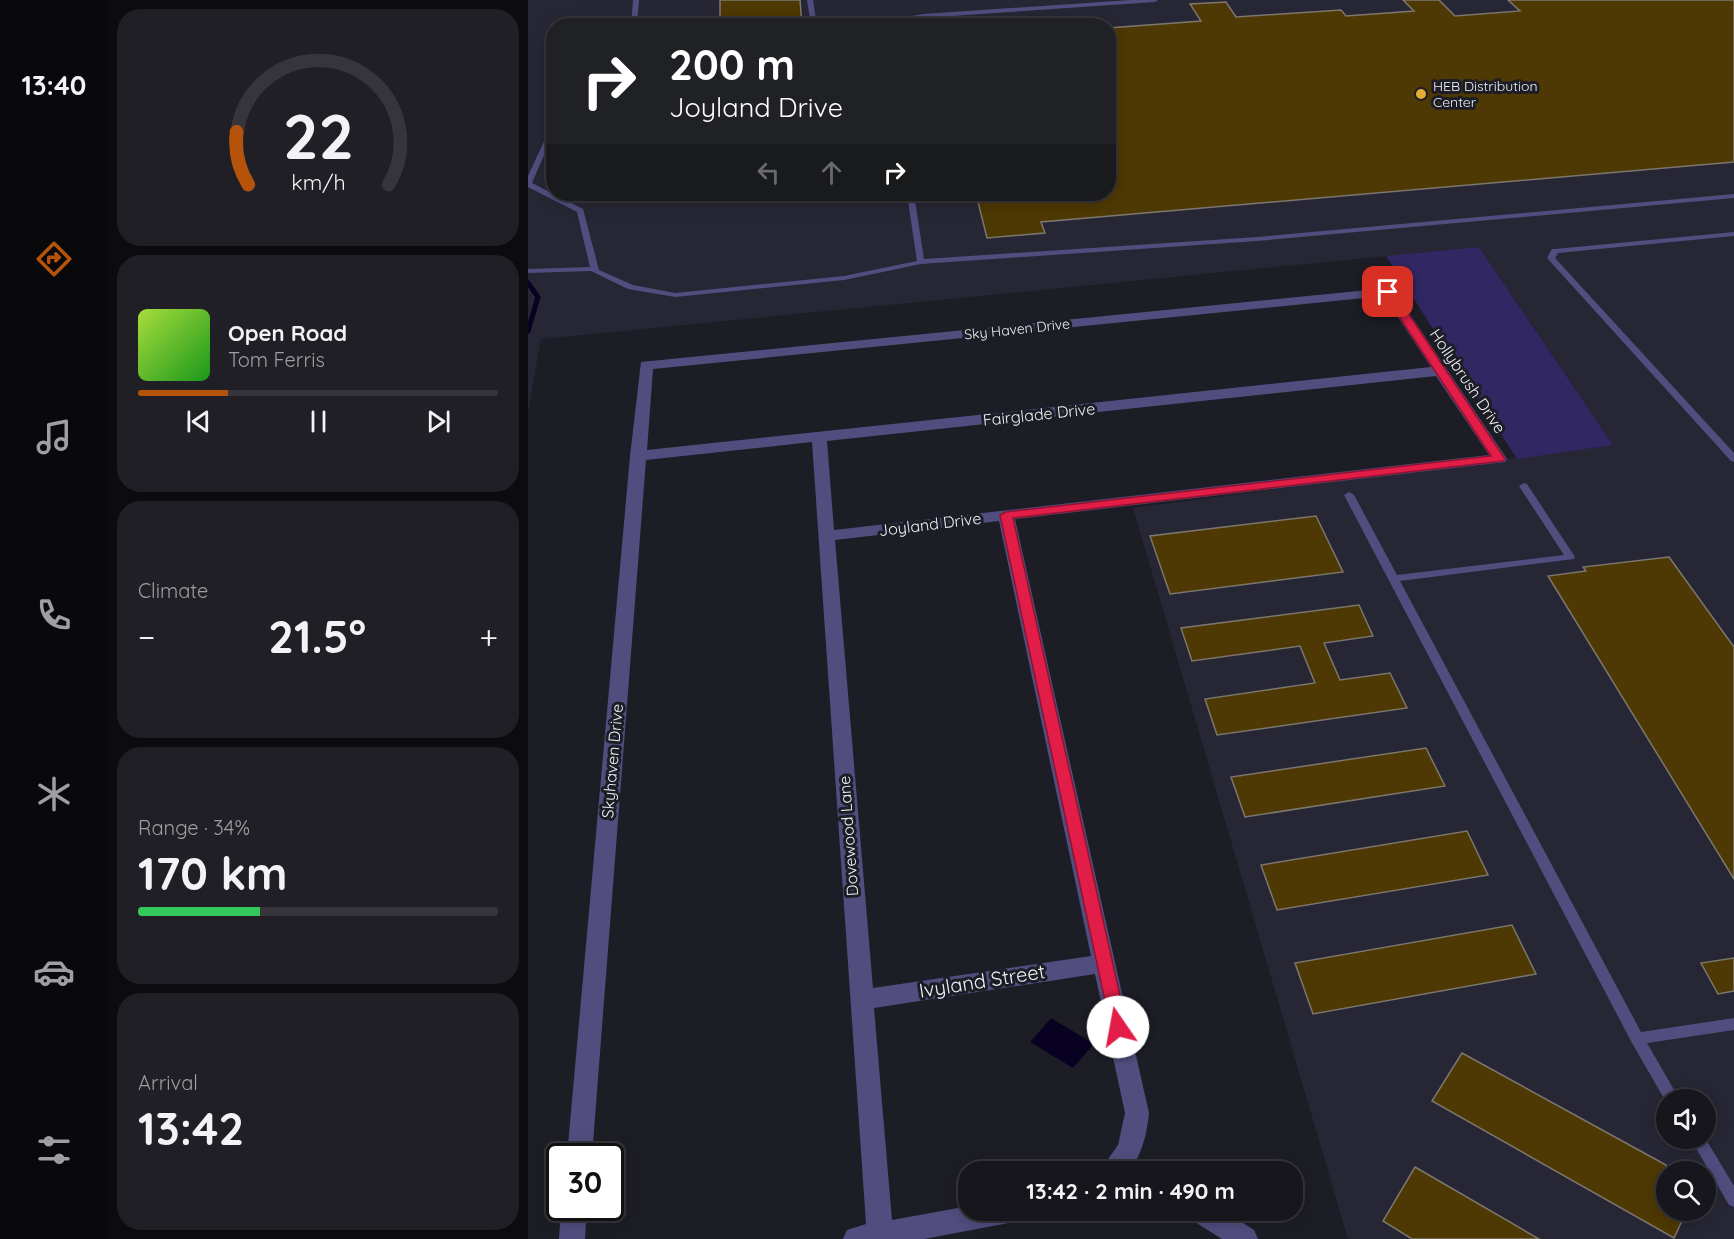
<!DOCTYPE html>
<html lang="en">
<head>
<meta charset="utf-8">
<style>
	:root { --surface:#16161c; --page:#1f1f25; --text:#f1f3f6; --muted:#9e9fa3; --line:#35353b; --accent:#b45309 }
	body { margin:0; font-family:Quicksand,sans-serif; background:var(--page); color:var(--text); height:100vh; display:flex; flex-direction:column; font-size:22px; white-space:nowrap }
	* { box-sizing:border-box; margin:0 }
	p { font-size:20px; color:var(--muted) }
	.icon { flex:none; width:33px; height:33px; fill:none; stroke:currentColor; stroke-width:2; stroke-linecap:round; stroke-linejoin:round }
	.map { position:relative; flex:1; overflow:hidden }
	.drawer { display:flex; flex-direction:column; gap:9px; padding:9px; background:#0c0c0f; width:420px }
	.drawer>* { flex:none }
	.top-card { position:absolute; left:18px; top:18px; width:570px; height:183px; border-radius:24px; box-shadow:0 3px 15px #0003,0 0 0 2px var(--line); background:#202124; color:#fff; overflow:hidden }
	.controls { position:absolute; left:1128px; top:1089px; display:grid; gap:12px }
	.controls a { display:grid; place-items:center; width:60px; height:60px; border-radius:50%; background:var(--surface); box-shadow:0 3px 15px #0003,0 0 0 2px var(--line); font-size:30px }
	.speed { position:absolute; left:18px; top:1143px; display:flex; gap:12px; font-size:30px; font-weight:700; text-align:center }
	.speed>* { display:grid; place-content:center; width:78px; height:78px; border-radius:50%; background:var(--surface); box-shadow:0 3px 15px #0003,0 0 0 2px var(--line); line-height:1 }
	.speed .limit { border:3px solid #111; border-radius:9px; background:#fff; color:#111 }
	.pin { position:absolute; display:grid; place-items:center; width:51px; height:51px; color:#fff; margin:-26px; border-radius:12px; box-shadow:0 3px 9px #0006 }
	.me { position:absolute; width:66px; margin:-33px; rotate:348deg; stroke-linejoin:round; filter:drop-shadow(0 0 4px #0008) }
	.turn { display:flex; align-items:center; gap:21px; height:126px; padding:0 24px; font-size:27px }
	.turn .icon { width:78px; height:78px; stroke-width:2.5 }
	.turn b { display:block; font-size:42px; line-height:51px }
	.lanes { display:flex; align-items:center; height:57px; padding:0 24px; background:#0003; justify-content:center; gap:30px; direction:ltr }
	.lanes .off { opacity:.35 }
	.big { font-size:45px; font-weight:700; line-height:1.1 }
	.drawer .tile { flex:1; display:flex; flex-direction:column; justify-content:center; gap:9px; min-width:0; padding:0 21px; border-radius:24px; background:var(--page) }
	.drawer .dial { align-items:center; gap:0 }
	.dial svg { height:156px; overflow:visible; fill:none; stroke:var(--line); stroke-width:7; stroke-linecap:round; text-anchor:middle }
	.dial text { fill:var(--text); stroke:none }
	.song { display:flex; align-items:center; gap:18px }
	.cover { width:72px; height:72px; border-radius:9px; background:linear-gradient(135deg,hsl(80 70% 55%),hsl(120 70% 35%)) }
	.played { height:6px; border-radius:3px; background:linear-gradient(90deg,var(--accent) 25%,var(--line) 25%) }
	.keys { display:flex; justify-content:space-around; direction:ltr }
	.heat { display:flex; justify-content:space-between; align-items:center; font-size:33px; direction:ltr }
	.charge { height:9px; border-radius:4px; background:linear-gradient(90deg,#34c759 34%,var(--line) 0) }
	.trip { position:absolute; left:430px; top:1161px; width:345px; height:60px; border-radius:24px; background:var(--surface); box-shadow:0 3px 15px #0003,0 0 0 2px var(--line); font-weight:700; line-height:60px; text-align:center }
	main { display:flex; flex:1; min-height:0 }
	.tabs { display:flex; flex-direction:column; width:108px; justify-content:space-around; align-items:center; background:#09090b; color:var(--muted) }
	.tabs .icon { width:42px; height:42px }
	.tabs .selected { color:var(--accent) }
	.tabs b { font-size:27px; color:var(--text) }
	.map>svg:first-child { display:block }
</style>
</head>
<body>
<main>
<nav class="tabs">
<b>13:40</b>
<svg class="icon selected" aria-label="directions" viewBox="0 0 24 24"><path d="M12 3l9 9-9 9-9-9zM9 14v-3h6M13 9l2 2-2 2"/></svg>
<svg class="icon" aria-label="music" viewBox="0 0 24 24"><path d="M9 18V5l10-2v13"/><circle cx="6" cy="18" r="3"/><circle cx="16" cy="16" r="3"/></svg>
<svg class="icon" aria-label="phone" viewBox="0 0 24 24"><path d="M5 4h4l2 5-3 2q2 4 5 5l2-3 5 2v4C11 20 4 13 5 4z"/></svg>
<svg class="icon" aria-label="climate" viewBox="0 0 24 24"><path d="M12 3v18M4 7l16 10M4 17L20 7"/></svg>
<svg class="icon" aria-label="car" viewBox="0 0 24 24"><path d="M5 17H2v-5l4-1 3-4h7l3 4 3 1v5h-3M9 17h6M6 11h13"/><circle cx="7" cy="17" r="2"/><circle cx="17" cy="17" r="2"/></svg>
<svg class="icon" aria-label="filters" viewBox="0 0 24 24"><path d="M4 7h16M4 17h16"/><circle cx="9" cy="7" r="2"/><circle cx="15" cy="17" r="2"/></svg>
</nav>
<section class="drawer">
<div class="tile dial"><svg viewBox="0 0 100 80">
<path d="M14 69A42 42 0 1 1 86 69"/>
<path d="M14 69A42 42 0 0 1 8 42" stroke="#b45309"/>
<text x="50" y="56" font-size="32" font-weight="700">22</text>
<text x="50" y="72" font-size="11">km/h</text>
</svg></div>
<div class="tile">
<div class="song"><i class="cover"></i><div><b>Open Road</b><p>Tom Ferris</p></div></div>
<div class="played"></div>
<div class="keys"><svg class="icon" aria-label="previous" viewBox="0 0 24 24"><path d="M18 5L8 12l10 7zM5 5v14"/></svg><svg class="icon" aria-label="pause" viewBox="0 0 24 24"><path d="M8 5v14M16 5v14"/></svg><svg class="icon" aria-label="next" viewBox="0 0 24 24"><path d="M6 5l10 7-10 7zM19 5v14"/></svg></div>
</div>
<div class="tile"><p>Climate</p>
<div class="heat"><a>−</a><b class="big">21.5°</b><a>+</a></div>
</div>
<div class="tile"><p>Range · 34%</p><b class="big">170 km</b><div class="charge"></div></div>
<div class="tile"><p>Arrival</p><b class="big">13:42</b></div>
</section>
<div class="map">
<svg width="1206" height="1239" viewBox="0 0 1206 1239">
	<rect width="100%" height="100%" fill="#1d1d26"/>
	<path fill="#272634" fill-rule="evenodd" d="M0,0H1206V1239H820L605,508L1085,445L951,247L13,339L0,413ZM26,26H580V194H26ZM1138,1100H1178V1138H1138ZM1138,1172H1178V1210H1138Z"/>
	<path fill="#312762" d="M950,247H951L1085,445L989,459L858,256Z"/>
	<path fill="#080122" d="M523,1018L566,1044L545,1068L502,1042Z"/>
	<g fill="none" stroke-linecap="round" stroke-linejoin="round">
		<path stroke="#080122" stroke-width="5" d="M0,283L10,297L0,331"/>
	</g>
	<path fill="#4e3804" stroke="#7c776d" stroke-width="1.5" d="M192,0H272L274,26H192Z
		M875,0H911L927,16L992,11L980,0H1206V162L513,222L517,233L459,238L448,194H580V28L673,21L662,4L698,2L708,17L813,10L818,16L886,11Z
		M788,516L815,572L642,594L622,536Z
		M1141,557L1206,647V879L1020,576L1058,571L1055,567Z
		M831,605L845,636L796,643L812,680L862,673L879,708L689,735L677,699L787,683L772,646L664,661L653,628Z
		M898,748L917,786L717,817L703,777Z
		M939,831L960,875L749,910L733,865Z
		M984,925L1008,974L785,1014L767,963Z
		M1206,958V991L1190,994L1173,963Z
		M934,1053L1138,1165V1210H1159L1146,1238L904,1101Z
		M887,1167L1011,1239H884L855,1221Z"/>
	<g fill="none" stroke-linecap="round" stroke-linejoin="round">
		<path fill="#514d7e" fill-rule="evenodd" d="M105,0H111L109,26H103Z
			M279,0H285L289,26H283Z
			M603,0H630L627,2L395,18L371,21L363,26H355L367,19L395,14Z
			M21,135L24,137L4,183L55,209L71,270L105,285L147,293L316,276L389,261L379,194H386L396,259L729,237L1206,194V198L729,241L393,264L316,280L147,297L100,289L63,271L0,273V269L62,267L49,212L0,187V176L18,137Z
			M1206,232V236L1030,253L1027,258L1206,453V462L1203,461L1019,258L1024,249H1027Z
			M996,483L999,484L1047,557L1046,559L872,581L1113,1032L1206,1018V1030L1119,1043L1152,1100H1138V1102L1104,1043L816,495L821,492L826,495L869,575L1036,555L991,486Z
			M1162,1138H1177L1206,1186V1207L1201,1205Z"/>
		<path fill="#514d7e" fill-rule="evenodd" d="M860,288L865,289L979,459L977,462L487,519L621,1113C619,1134 614,1154 601,1172H571L590,1145L597,1113L567,974L346,1008L364,1220L441,1206V1210H499L495,1219L486,1222L396,1239H315L319,1230L338,1224L284,442L118,460L64,1156H39L102,456L113,362ZM856,296L903,367L119,450L125,369ZM908,376L961,455L306,530L299,441ZM471,521L563,956L345,988L307,540Z
			M33,1208H59L57,1239H31Z
			M658,1210H695L726,1230L730,1239H694L662,1219Z"/>
	</g>
	<path fill="#e11d48" stroke="#92132f" stroke-width="1.5" d="M860,289L866,292L977,459L975,461L485,518L599,1027L596,1033L590,1035L584,1033L472,515L478,512L963,456L855,292Z"/>
	<circle fill="#e4ae35" stroke="#1d1d26" stroke-width="2" cx="893" cy="94" r="6"/>
	<g text-anchor="middle" stroke-width="6" stroke-linejoin="round" paint-order="stroke">
		<g font-size="14" fill="#efeff6" stroke="#1d1d26" text-anchor="start">
			<text x="905" y="91">HEB Distribution<tspan x="905" dy="16">Center</tspan></text>
		</g>
		<g font-size="14" fill="#efeff6" stroke="#1d1d26">
			<text transform="translate(489 329) rotate(-6)" y="5">Sky Haven Drive</text>
		</g>
		<g font-size="16" fill="#efeff6" stroke="#1d1d26">
			<text transform="translate(940 381) rotate(56)" y="6">Hollybrush Drive</text>
			<text transform="translate(511 414) rotate(-6)" y="6">Fairglade Drive</text>
			<text transform="translate(402 524) rotate(-7)" y="6">Joyland Drive</text>
			<text transform="translate(84 761) rotate(-85)" y="6">Skyhaven Drive</text>
			<text transform="translate(320 836) rotate(-94)" y="6">Dovewood Lane</text>
		</g>
		<g font-size="20" fill="#efeff6" stroke="#1d1d26">
			<text transform="translate(454 981) rotate(-9)" y="7">Ivyland Street</text>
		</g>
	</g>
</svg>
<div class="controls">
<a><svg class="icon" aria-label="sound" viewBox="0 0 24 24"><path d="M4 9h4l5-4v14l-5-4H4zM17 9q2 3 0 6"/></svg></a>
<a><svg class="icon" aria-label="search" viewBox="0 0 24 24"><circle cx="10" cy="10" r="6"/><path d="M15 15l6 6"/></svg></a>
</div>
<div class="speed"><div class="limit">30</div></div>
<div class="pin" style="left:860px;top:292px;background:#d93025"><svg class="icon" aria-label="arrive" viewBox="0 0 24 24"><path d="M6 21V4h12l-3 4 3 4H6"/></svg></div>
<svg class="me" style="left:590px;top:1027px" viewBox="-20 -20 40 40"><circle r="19" fill="#fff"/><path d="M0-13L10 11 0 6-10 11z" fill="#e11d48"/></svg>
<div class="trip">13:42 · 2 min · 490 m</div>
<div class="top-card">
<div class="turn"><svg class="icon" aria-label="right" viewBox="0 0 24 24"><path d="M7 20v-9h11M14 6l5 5-5 5"/></svg><div><b>200 m</b>Joyland Drive</div></div>
<div class="lanes"><svg class="icon off" aria-label="left" viewBox="0 0 24 24"><path d="M17 20v-9H6M10 6l-5 5 5 5"/></svg><svg class="icon off" aria-label="ahead" viewBox="0 0 24 24"><path d="M12 20V5M6 11l6-6 6 6"/></svg><svg class="icon" aria-label="right" viewBox="0 0 24 24"><path d="M7 20v-9h11M14 6l5 5-5 5"/></svg></div>
</div>
</div>
</main>
</body>
</html>
